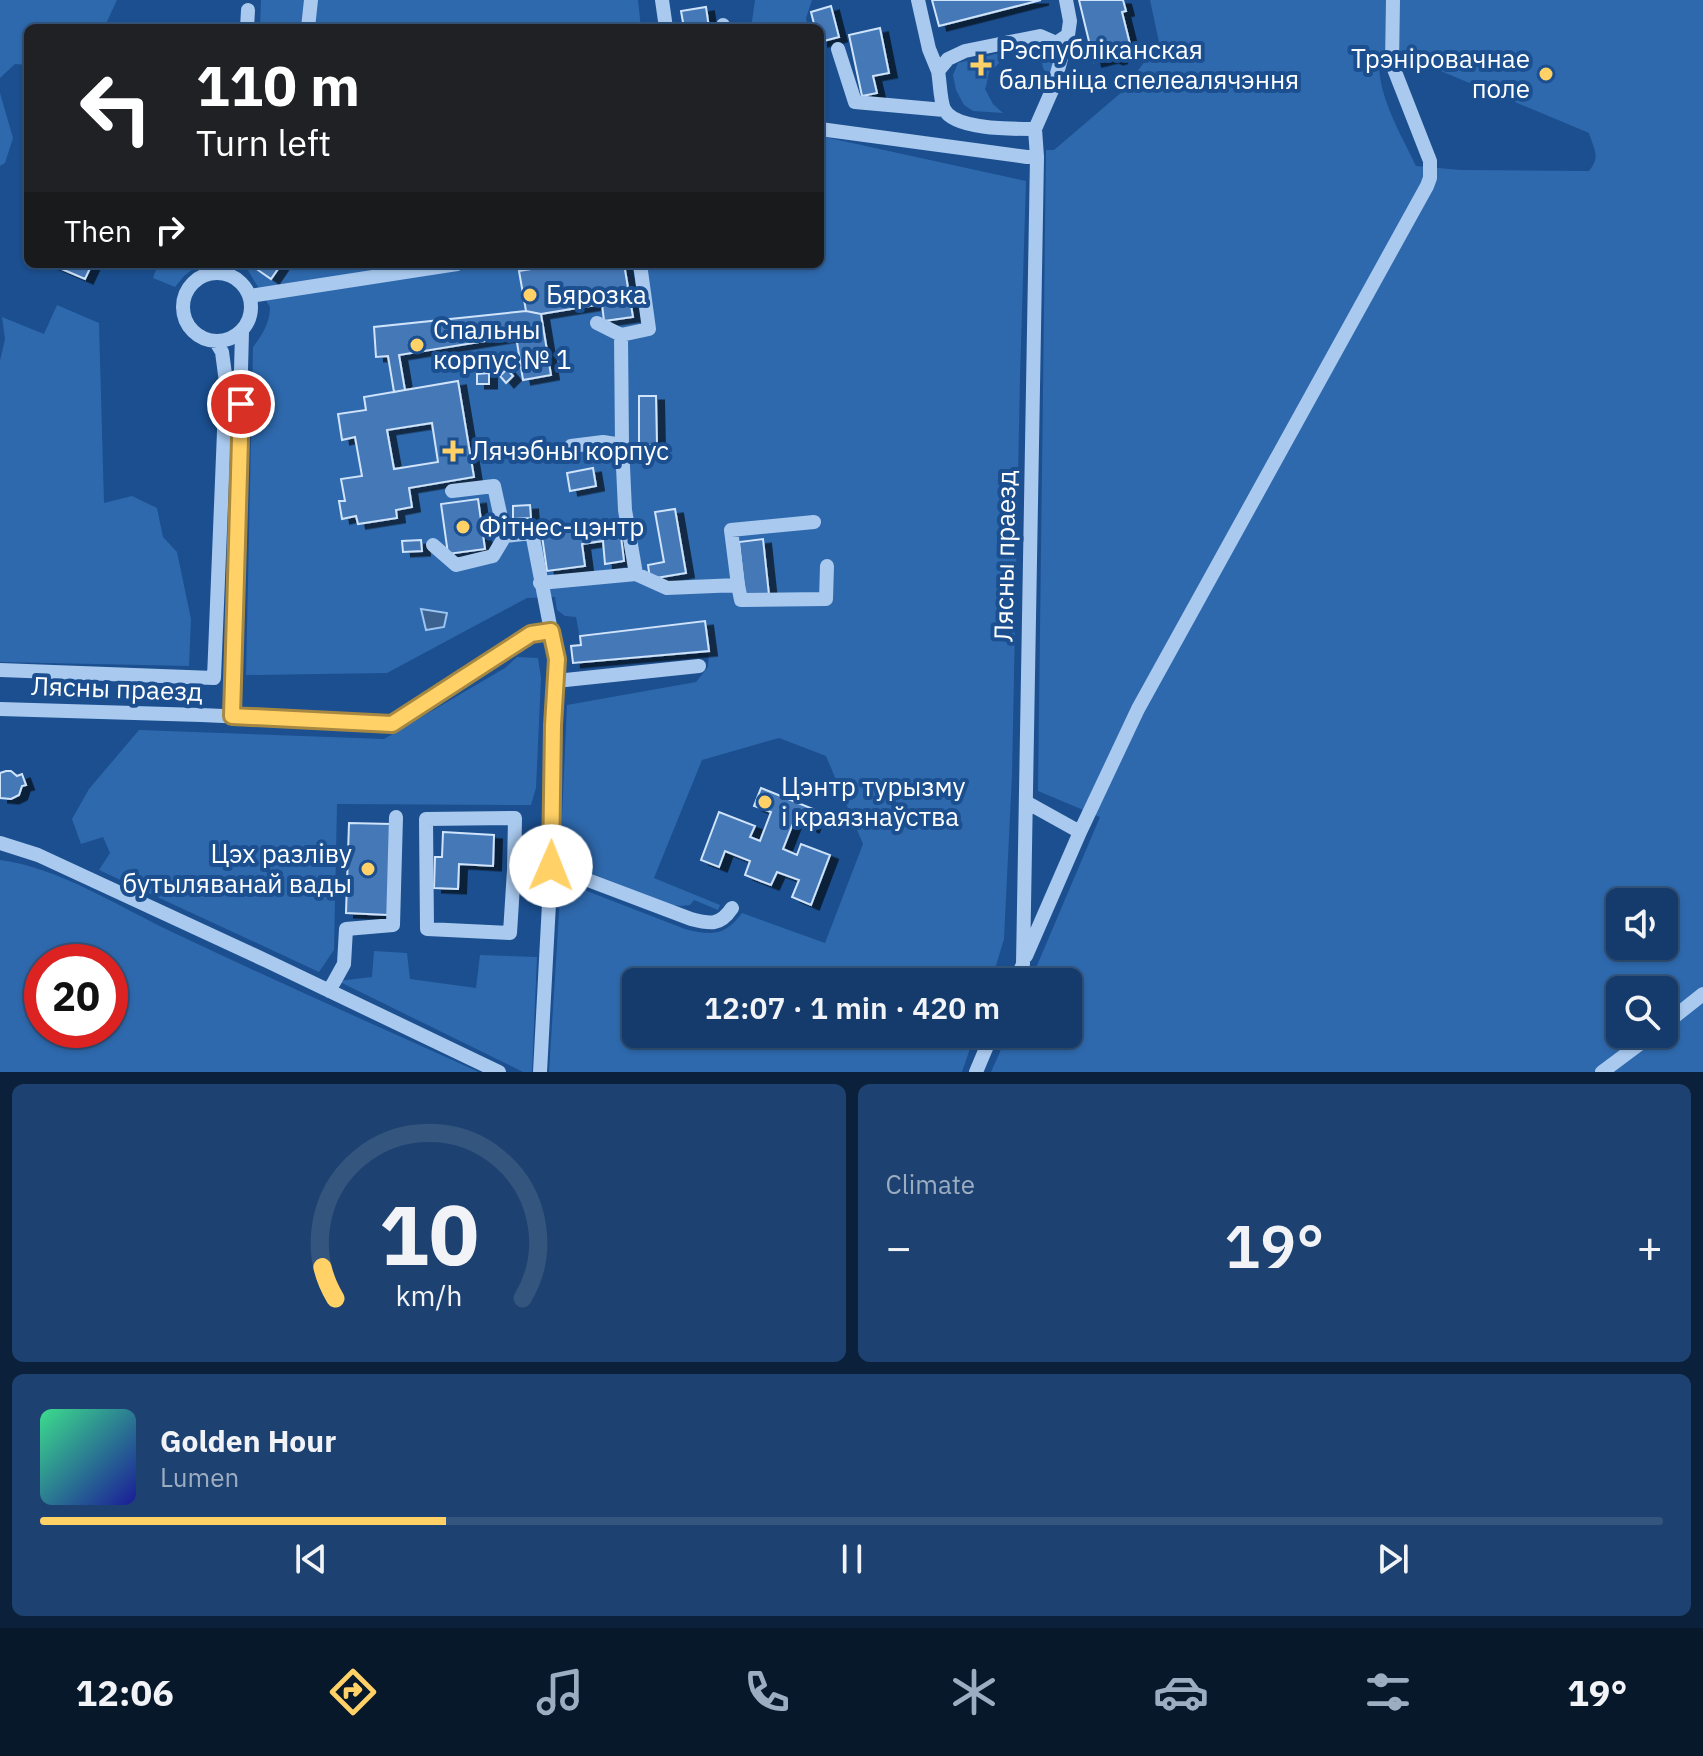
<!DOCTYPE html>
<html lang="en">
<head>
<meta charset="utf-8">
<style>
	:root { --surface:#143b6b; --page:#1d4271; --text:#f1f3f6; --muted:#9dadc1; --line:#33557e; --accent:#ffd166 }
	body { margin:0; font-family:"IBM Plex Sans",sans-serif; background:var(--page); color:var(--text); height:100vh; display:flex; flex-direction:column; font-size:30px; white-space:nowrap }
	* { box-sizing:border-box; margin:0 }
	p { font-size:26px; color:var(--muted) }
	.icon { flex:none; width:44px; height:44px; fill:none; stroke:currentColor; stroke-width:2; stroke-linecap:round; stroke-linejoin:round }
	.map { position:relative; height:1072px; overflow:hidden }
	.side { display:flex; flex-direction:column; gap:12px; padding:12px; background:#0b203b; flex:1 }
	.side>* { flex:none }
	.top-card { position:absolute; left:24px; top:24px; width:800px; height:244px; border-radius:12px; box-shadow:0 2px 6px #0004,0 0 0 2px var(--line); background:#202124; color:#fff; overflow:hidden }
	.buttons { position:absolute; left:1606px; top:888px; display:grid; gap:16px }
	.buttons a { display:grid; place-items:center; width:72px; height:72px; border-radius:12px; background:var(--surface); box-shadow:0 2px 6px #0004,0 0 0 2px var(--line); font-size:40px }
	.speed { position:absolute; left:24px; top:944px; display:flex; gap:16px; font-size:40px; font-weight:700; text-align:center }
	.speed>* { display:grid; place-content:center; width:104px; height:104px; border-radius:50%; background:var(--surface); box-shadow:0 2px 6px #0004,0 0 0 2px var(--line); line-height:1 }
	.speed .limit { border:12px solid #d22; background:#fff; color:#111 }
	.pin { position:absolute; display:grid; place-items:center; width:68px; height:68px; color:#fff; margin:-34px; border:4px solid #fff; border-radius:50%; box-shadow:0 2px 8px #0007 }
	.me { position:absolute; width:88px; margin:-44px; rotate:1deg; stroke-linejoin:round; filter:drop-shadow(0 0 6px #0008) }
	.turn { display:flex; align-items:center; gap:28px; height:168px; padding:0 40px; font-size:36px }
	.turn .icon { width:104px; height:104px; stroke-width:2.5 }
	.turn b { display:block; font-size:56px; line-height:68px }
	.then { display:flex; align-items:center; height:76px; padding:0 40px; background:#0003; gap:16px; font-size:30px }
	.big { font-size:60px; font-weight:600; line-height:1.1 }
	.side .tile { flex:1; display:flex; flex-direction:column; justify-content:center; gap:12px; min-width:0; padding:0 28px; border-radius:12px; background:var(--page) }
	.side .dial { align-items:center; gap:0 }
	.dial svg { height:208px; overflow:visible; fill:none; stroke:var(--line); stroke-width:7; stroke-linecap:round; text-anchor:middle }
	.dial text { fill:var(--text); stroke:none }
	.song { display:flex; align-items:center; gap:24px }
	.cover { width:96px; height:96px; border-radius:12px; background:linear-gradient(135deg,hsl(150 70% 55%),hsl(240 70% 35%)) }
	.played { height:8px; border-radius:4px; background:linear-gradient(90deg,var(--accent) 25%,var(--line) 25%) }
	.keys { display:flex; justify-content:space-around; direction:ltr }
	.heat { display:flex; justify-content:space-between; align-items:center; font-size:44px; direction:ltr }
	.side .tiles { flex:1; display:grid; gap:12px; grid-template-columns:1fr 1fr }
	.tile:last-child { grid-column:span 2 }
	.trip { position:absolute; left:622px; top:968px; width:460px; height:80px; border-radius:12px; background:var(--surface); box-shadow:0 2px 6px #0004,0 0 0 2px var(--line); font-weight:600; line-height:80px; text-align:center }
	.menu { display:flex; height:128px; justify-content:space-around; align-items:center; background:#08182b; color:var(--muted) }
	.menu .icon { width:56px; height:56px }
	.menu .active { color:var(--accent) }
	.menu b { font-size:36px; color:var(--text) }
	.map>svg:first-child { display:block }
</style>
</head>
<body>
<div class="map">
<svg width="1703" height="1072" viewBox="0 0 1703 1072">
	<defs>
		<filter id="shadow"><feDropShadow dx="8" dy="4.5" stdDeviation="0" flood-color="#0009"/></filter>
	</defs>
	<rect width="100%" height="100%" fill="#1b4f8f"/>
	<path fill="#2e69ad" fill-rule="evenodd" d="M0,0H117L104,28H28V65L15,64L0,78Z
		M261,0H638L641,28H260Z
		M755,0H812L806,18L808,28H751Z
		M1150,0H1703V1072H991L1008,1034H1068V982H1030L1100,817L1038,791L1046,150H1054L1123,91L1159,42ZM1405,56L1589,133C1594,150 1601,156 1589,171L1460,170L1416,166C1402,136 1374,90 1380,56ZM1620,902H1664V946H1620ZM1620,990H1664V1034H1620Z
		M1033,45C1050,48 1058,61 1048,76L1043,68L1042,63C1034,58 1024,58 1014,56V50Z
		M1004,52L1006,59L1001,61L994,68H991C987,75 988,82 985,89L993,104L1003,113L973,111L964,105L956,90L953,75L958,63Z
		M0,93L13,138L5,163L0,166Z
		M820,136L1026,181L1020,377L1012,775L1004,939L991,982H636V1034H975L962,1072H549L561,881L685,929C712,936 725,936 742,913L825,943L863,844L826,756L779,738L702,760L654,878L720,905L718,910L694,900L690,905L681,906L672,905L560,861L567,705L696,682L708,667L709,652L573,663L571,646L581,644L576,617L565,616L557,610L555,597L527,598L387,673L246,675L253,347C262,335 270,323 270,307L246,267V264H820Z
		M158,264H199L184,276L175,287L153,278Z
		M57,305L99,323L104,503L132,496L157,508L163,537L177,552L191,619L189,666L0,662V361L5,339L2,317L44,334Z
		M517,657L538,658L541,678L536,788L531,805L337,804L334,950L319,972L99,870L110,853L103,837L81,844L72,819L89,789L139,730L384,739L505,668Z
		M0,860C57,867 116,905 168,930C271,979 375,1025 479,1072H0ZM42,962H110V1030H42Z
		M374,951L407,953L410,979L476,988L480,955L537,957L532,1072H523L338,981L372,977Z"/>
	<path fill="#3c6290" stroke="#9cc4f0" stroke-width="2" d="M421,609L447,613L444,627L426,630Z"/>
	<path fill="#4478b7" stroke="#cfe3fa" stroke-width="2" fill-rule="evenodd" filter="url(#shadow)" d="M932,0H1041L939,26Z
		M1079,0H1123L1126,11L1122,12L1130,44L1122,46L1123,51L1119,59L1115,60L1111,58L1094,62Z
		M831,6L839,37L820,42V28H815L811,12Z
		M706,7L709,28H684L681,11Z
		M880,28L889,73L873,76L877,93L862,96L849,35Z
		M50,264H92L85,279Z
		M262,264H277L280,266L271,279L258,270Z
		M562,264H624L633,317L604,321L602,304L541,314L526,311L519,271Z
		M526,311L541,314L551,375L523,380L516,336L399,355L405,390L394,392L388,356L376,357L374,327Z
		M507,369L513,376L506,383L500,376Z
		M489,373V384H477V374Z
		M458,381L474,477L409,488L412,507L396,510L397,518L358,524L356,516L342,519L339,501H345L341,479L362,476L355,437L342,440L338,414L366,410L364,397ZM432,423L438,462L394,469L387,430Z
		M639,396H656L657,445H639Z
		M593,468L596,486L570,491L567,473Z
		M478,499L485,549L448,554L441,504Z
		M530,505L531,518L513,519V506Z
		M675,509L686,573L650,579L648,565L664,562L655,512Z
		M619,520L624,561L605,564L603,541L582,544L585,566L547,571L541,529Z
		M763,539L769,595L745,597L739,542Z
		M421,540L422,551L403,552L402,541Z
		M705,621L709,651L573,663L571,646L581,645L580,636Z
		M6,771H11L17,776L22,774L26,785L22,786L19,795L11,799L0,798V773Z
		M761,788L818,811L811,828L794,821L783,849L797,855L801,844L830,855L811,905L792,897L799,880L777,872L771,885L745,875L750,861L725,851L719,867L701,860L719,812L755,826L750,837L760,841L771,812L754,806Z
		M349,823L391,824L388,915L346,913Z
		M443,832L494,835L493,866L459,864L458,889L434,888L435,857H442Z"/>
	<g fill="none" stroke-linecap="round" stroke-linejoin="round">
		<path stroke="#a9c9ee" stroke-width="14" d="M662,0L666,28
			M918,0L929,49L938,71
			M723,25V28
			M247,28L248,10
			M308,28L311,0
			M1056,43L1068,35L1070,21L1066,0
			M838,49L855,102L944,110
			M820,129L1027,157H1037
			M183 307a34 34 0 1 1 68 0a34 34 0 1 1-68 0Z
			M250,296L457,264
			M597,323L621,335L649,329L640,264
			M621,335L622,445L625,510L636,574
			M571,446L603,442L622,445
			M452,491L494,486L505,536L532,533L551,631
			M433,545L456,565L493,556L505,536
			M540,583L636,574L667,588L738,585L731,530L814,522
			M738,585L741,600L826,599L827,566
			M0,670L214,678L226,382L222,352L216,342
			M556,681L699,666
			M0,709L201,715L392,724L531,634L551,631L557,659L553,725L551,866L540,1072
			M232,716L242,332
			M1026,802L1080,832
			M0,843L38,855L267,961L499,1072
			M514,870L515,818L426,819L427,929L510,933L514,870L551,866L691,919C710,924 720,926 732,908
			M1026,956L1080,832L1138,709L1427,186L1430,178V161L1392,64L1393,0
			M1015,982L1023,964L1037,157L1035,129L1053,88L1061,59L1056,43L1040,36L965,51L948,59L938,71C940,81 940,100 944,109C954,130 1014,129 1035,129
			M329,991L344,964L346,929L393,925L396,817
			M1664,1025L1703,994
			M976,1072L992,1034
			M1602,1072L1653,1034"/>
	</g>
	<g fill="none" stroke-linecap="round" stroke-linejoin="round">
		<g stroke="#a68842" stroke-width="20">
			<path id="route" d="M241,404L232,716L392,724L531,634L551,631L557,659L553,725L551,866"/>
		</g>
		<use href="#route" stroke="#ffd166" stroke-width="14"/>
	</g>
	<g fill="#ffd166" stroke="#1b4f8f" stroke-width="3">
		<path d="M977 53h8v8h8v8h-8v8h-8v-8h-8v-8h8z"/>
		<circle cx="1546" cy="74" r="8"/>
		<circle cx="530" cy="295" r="8"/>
		<circle cx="417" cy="345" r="8"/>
		<path d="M449 439h8v8h8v8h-8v8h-8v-8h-8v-8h8z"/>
		<circle cx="463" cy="527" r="8"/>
		<circle cx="765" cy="802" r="8"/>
		<circle cx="368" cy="869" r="8"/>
	</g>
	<g text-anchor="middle" stroke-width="8" stroke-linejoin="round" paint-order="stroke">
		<g font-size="26" fill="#fff" stroke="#1b4f8f" text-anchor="start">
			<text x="999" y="59">Рэспубліканская<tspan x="999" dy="30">бальніца спелеалячэння</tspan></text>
			<text x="1530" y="68" text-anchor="end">Трэніровачнае<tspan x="1530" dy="30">поле</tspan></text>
			<text x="546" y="304">Бярозка</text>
			<text x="433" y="339">Спальны<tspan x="433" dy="30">корпус № 1</tspan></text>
			<text x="471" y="460">Лячэбны корпус</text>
			<text x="479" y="536">Фітнес-цэнтр</text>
			<text x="781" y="796">Цэнтр турызму<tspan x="781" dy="30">і краязнаўства</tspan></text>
			<text x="352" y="863" text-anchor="end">Цэх разліву<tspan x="352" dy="30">бутыляванай вады</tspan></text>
		</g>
		<g font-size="26" fill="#fff" stroke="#1b4f8f">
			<text transform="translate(1005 556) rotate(-89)" y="9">Лясны праезд</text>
			<text transform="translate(117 689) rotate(2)" y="9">Лясны праезд</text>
		</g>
	</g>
</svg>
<div class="buttons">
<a><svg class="icon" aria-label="sound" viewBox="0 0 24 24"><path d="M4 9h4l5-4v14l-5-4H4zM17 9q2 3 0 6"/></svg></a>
<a><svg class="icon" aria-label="search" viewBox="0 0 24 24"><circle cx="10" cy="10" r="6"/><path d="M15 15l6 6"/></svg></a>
</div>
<div class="speed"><div class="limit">20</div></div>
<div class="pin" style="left:241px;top:404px;background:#d93025"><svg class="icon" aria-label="arrive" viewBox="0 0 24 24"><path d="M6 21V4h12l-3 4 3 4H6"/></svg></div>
<svg class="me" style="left:551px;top:866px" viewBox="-20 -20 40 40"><circle r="19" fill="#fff"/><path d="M0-13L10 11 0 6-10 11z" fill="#ffd166"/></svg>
<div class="trip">12:07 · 1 min · 420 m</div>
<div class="top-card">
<div class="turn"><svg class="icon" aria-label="left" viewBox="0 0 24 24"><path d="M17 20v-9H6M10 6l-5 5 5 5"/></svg><div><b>110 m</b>Turn left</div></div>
<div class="then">Then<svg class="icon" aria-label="right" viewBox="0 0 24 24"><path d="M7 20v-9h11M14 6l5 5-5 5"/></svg></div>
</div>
</div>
<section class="side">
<div class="tiles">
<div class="tile dial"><svg viewBox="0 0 100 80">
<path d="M14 69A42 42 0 1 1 86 69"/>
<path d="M14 69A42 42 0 0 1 9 57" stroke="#ffd166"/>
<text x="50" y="56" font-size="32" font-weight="700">10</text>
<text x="50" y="72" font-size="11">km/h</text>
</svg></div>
<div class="tile"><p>Climate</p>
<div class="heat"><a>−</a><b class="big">19°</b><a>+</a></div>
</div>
<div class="tile">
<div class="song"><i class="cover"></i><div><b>Golden Hour</b><p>Lumen</p></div></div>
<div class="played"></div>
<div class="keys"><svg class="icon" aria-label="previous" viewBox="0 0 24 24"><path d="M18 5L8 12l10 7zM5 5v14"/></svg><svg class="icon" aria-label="pause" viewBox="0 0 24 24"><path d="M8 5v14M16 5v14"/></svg><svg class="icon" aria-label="next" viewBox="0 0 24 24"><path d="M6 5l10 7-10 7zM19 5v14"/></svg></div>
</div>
</div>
</section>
<nav class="menu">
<b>12:06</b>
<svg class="icon active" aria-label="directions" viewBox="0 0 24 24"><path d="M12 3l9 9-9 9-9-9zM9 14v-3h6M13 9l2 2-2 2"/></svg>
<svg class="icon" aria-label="music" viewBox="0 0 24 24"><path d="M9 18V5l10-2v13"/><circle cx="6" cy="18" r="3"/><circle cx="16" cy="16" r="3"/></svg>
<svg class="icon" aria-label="phone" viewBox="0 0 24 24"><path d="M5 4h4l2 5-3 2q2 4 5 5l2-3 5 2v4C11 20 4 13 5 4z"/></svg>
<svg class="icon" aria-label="climate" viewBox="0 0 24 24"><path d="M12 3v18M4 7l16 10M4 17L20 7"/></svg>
<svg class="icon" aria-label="car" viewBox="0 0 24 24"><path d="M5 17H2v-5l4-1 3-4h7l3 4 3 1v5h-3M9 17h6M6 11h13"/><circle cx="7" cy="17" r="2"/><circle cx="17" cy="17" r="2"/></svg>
<svg class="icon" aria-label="filters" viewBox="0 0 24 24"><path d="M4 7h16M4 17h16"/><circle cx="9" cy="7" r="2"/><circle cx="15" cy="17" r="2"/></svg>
<b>19°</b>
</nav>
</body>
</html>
